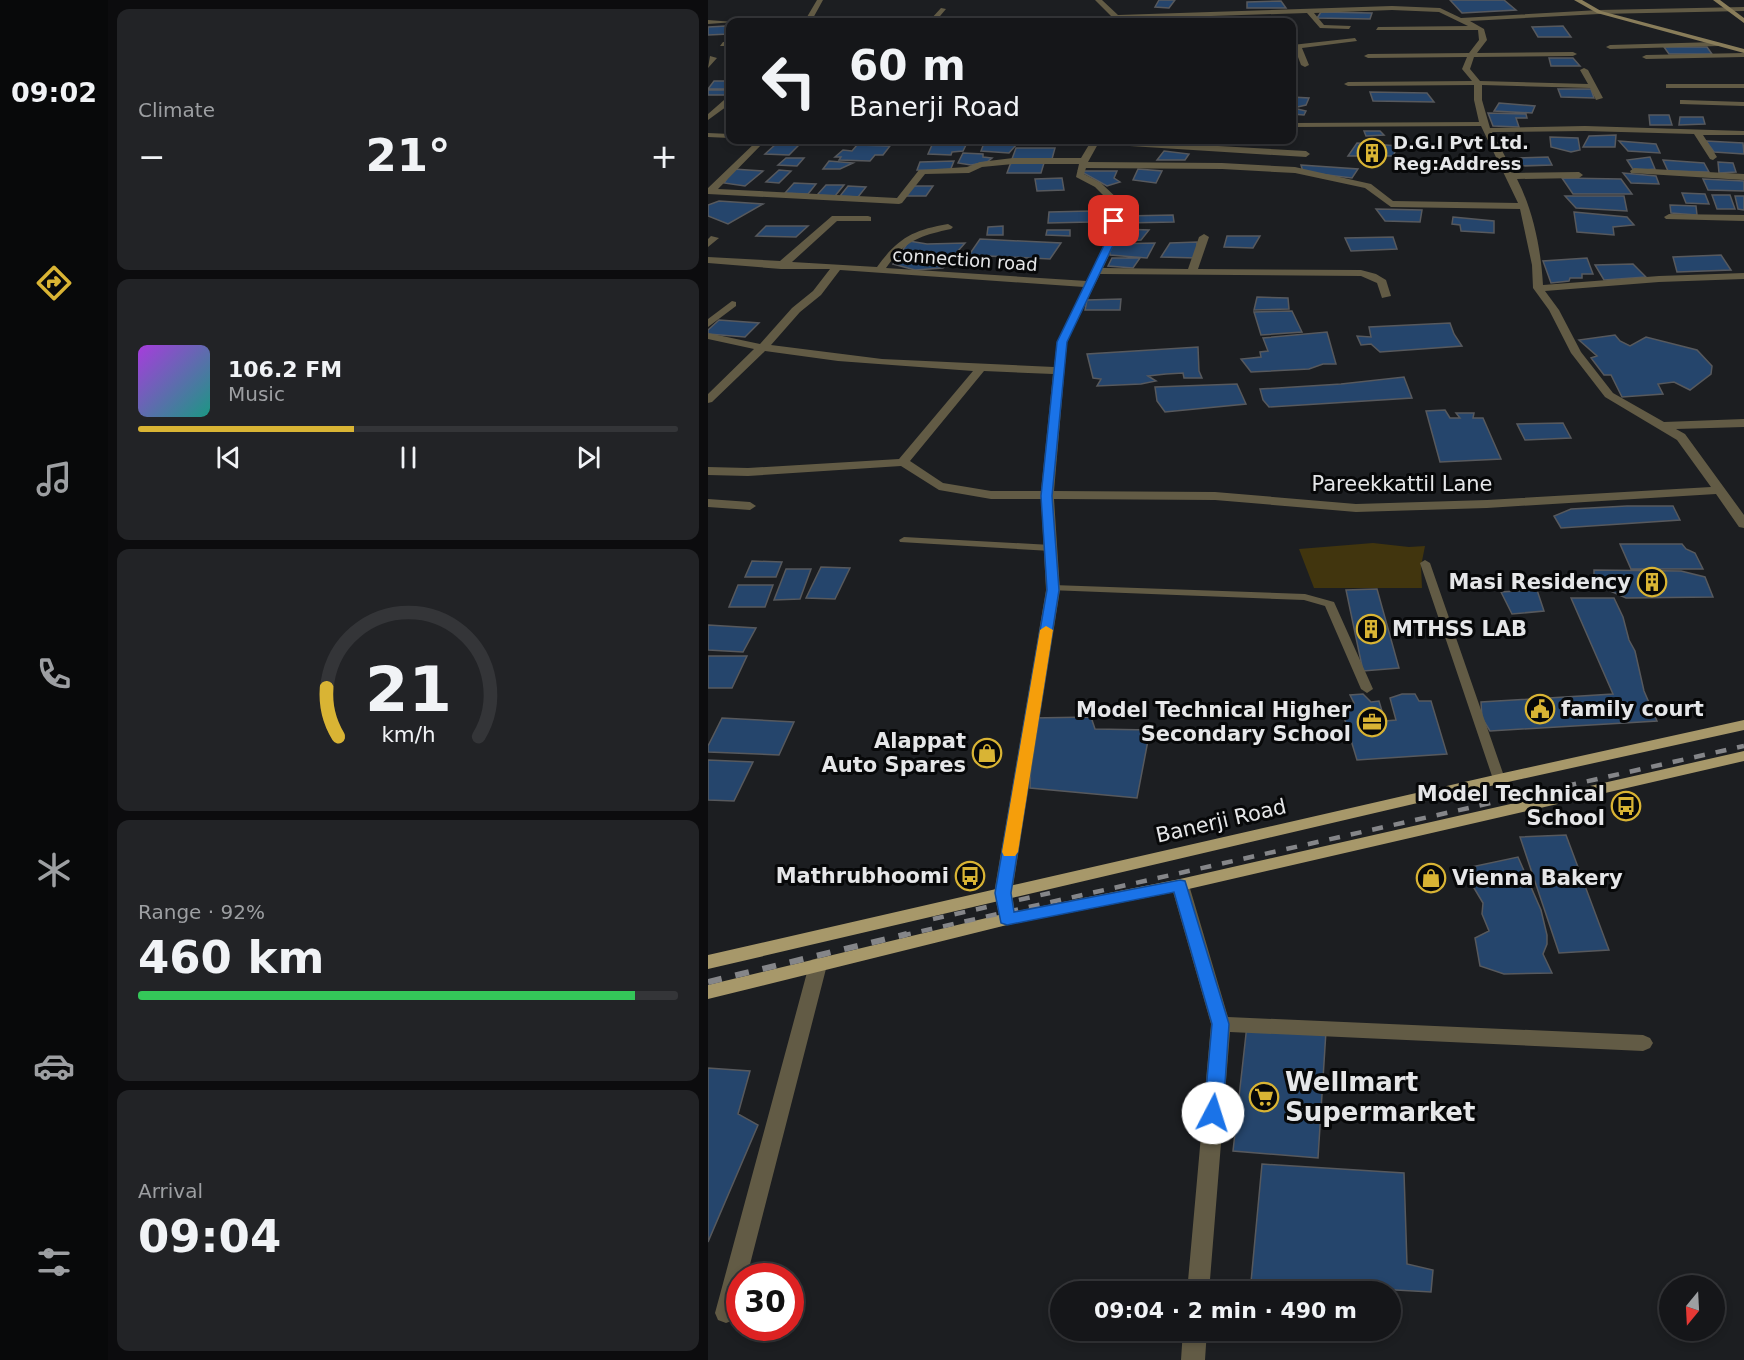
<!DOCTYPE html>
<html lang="en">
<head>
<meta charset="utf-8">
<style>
	:root { --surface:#151619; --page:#222326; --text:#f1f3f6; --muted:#9d9fa2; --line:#343538; --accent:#d9b434 }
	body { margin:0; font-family:"DejaVu Sans",sans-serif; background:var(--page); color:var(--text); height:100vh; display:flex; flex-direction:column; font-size:22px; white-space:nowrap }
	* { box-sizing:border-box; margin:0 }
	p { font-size:20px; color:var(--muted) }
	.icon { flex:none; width:33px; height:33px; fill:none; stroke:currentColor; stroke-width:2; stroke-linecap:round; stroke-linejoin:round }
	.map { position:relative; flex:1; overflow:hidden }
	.sheet { display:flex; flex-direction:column; gap:9px; padding:9px; background:#0c0c0e; width:600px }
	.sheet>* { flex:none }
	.guide { position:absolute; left:18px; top:18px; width:570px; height:126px; border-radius:12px; box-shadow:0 3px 9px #0003,0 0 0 2px var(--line); background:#151619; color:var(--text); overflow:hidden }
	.needle { width:39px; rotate:198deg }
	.buttons { position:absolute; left:951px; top:1275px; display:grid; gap:12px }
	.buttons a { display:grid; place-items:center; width:66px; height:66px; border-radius:50%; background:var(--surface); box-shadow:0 3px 9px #0003,0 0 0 2px var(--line); font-size:30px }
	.speed { position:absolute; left:18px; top:1263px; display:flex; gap:12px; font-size:30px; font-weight:700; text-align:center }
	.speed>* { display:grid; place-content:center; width:78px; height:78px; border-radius:50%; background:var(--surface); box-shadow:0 3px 9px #0003,0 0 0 2px var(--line); line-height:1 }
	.speed .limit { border:9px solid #d22; background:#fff; color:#111 }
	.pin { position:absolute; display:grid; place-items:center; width:51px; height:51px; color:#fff; margin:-26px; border-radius:12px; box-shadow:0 3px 9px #0006 }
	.me { position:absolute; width:66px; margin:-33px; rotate:5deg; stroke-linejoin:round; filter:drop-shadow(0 0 4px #0008) }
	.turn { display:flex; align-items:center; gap:21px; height:126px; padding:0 24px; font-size:27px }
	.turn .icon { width:78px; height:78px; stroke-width:2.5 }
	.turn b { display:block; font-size:42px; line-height:51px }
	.big { font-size:45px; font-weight:700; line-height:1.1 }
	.sheet .card { flex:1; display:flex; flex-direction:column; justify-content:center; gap:9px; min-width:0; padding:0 21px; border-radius:12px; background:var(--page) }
	.sheet .dial { align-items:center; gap:0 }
	.dial svg { height:156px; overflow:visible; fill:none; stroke:var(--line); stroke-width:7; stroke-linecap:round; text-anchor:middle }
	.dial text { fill:var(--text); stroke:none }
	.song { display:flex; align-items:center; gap:18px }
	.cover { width:72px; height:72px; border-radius:9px; background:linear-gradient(135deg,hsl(280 70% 55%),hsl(170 70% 35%)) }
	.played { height:6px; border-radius:3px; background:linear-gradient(90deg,var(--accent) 40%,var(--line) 40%) }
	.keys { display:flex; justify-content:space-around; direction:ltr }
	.heat { display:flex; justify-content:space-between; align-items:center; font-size:33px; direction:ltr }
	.charge { height:9px; border-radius:4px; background:linear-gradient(90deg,#34c759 92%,var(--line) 0) }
	.trip { position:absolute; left:342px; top:1281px; width:351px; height:60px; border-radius:30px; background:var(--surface); box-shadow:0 3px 9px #0003,0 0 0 2px var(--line); font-weight:700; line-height:60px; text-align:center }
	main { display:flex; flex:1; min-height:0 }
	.dock { display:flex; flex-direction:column; width:108px; justify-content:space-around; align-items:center; background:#08090a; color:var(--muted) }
	.dock .icon { width:42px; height:42px }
	.dock .selected { color:var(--accent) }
	.dock b { font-size:27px; color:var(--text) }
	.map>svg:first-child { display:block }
</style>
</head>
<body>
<main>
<nav class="dock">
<b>09:02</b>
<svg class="icon selected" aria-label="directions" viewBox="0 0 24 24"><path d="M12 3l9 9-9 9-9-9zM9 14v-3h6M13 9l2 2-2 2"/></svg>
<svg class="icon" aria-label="music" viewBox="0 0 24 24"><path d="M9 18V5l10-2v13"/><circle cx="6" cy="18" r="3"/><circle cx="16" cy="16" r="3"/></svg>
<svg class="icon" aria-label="phone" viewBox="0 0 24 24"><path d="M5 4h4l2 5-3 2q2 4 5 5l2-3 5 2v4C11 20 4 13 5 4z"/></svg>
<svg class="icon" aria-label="climate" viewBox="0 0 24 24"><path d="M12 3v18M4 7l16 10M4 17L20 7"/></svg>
<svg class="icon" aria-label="car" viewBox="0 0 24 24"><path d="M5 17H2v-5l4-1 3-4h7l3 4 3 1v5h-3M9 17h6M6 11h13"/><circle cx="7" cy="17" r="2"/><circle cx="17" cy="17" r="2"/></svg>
<svg class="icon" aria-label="filters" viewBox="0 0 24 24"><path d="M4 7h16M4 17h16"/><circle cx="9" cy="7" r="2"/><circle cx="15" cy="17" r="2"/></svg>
</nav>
<section class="sheet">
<div class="card"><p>Climate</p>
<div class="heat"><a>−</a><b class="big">21°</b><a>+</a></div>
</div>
<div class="card">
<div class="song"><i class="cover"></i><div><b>106.2 FM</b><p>Music</p></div></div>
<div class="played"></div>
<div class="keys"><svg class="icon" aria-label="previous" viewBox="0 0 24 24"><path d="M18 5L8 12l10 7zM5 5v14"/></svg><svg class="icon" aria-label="pause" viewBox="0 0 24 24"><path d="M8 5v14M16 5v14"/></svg><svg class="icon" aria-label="next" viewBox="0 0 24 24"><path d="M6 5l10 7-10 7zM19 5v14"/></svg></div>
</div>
<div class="card dial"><svg viewBox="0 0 100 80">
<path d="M14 69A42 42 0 1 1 86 69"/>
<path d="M14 69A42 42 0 0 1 8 44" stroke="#d9b434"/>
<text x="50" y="56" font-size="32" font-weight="700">21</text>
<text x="50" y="72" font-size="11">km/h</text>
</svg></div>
<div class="card"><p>Range · 92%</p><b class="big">460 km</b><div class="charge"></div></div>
<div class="card"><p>Arrival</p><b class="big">09:04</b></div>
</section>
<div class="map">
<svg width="1036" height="1360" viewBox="0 0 1036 1360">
	<rect width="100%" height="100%" fill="#1c1e21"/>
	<path fill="#41350e" d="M665,543L701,547L717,546L713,566L714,588H606L591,549Z"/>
	<path fill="#25456c" stroke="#57595d" stroke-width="1.5" d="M451,0H467L461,8L447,7Z
		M742,0H796L808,10L754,13Z
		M573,1L578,8H539V2Z
		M613,12L664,13L662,19L609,18Z
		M446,18V22H418L419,20Z
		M18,26L22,28L21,34L0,35V27Z
		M855,26L863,37H830L824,27Z
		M956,47H999L1004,54H961Z
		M841,58H865L872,66H843Z
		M6,81H22V89H0Z
		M850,89H883L886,98L853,97Z
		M0,90H22V95H0Z
		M662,92L719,93L726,102L665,101Z
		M584,97L601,98L598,105L585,108L598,111L596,115L584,114Z
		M791,103L827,106L824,113L786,111Z
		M780,113L818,114L819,118H808L811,127L785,126Z
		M941,115H961L964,125H942Z
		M972,117H995L997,124L971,125Z
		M656,131H672L676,135L658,136Z
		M908,135L907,147H875L881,136Z
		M842,137L870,138L872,150L863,152L843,147Z
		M911,141L948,144L952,153L920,151Z
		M998,141L1035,143L1036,154L1006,152Z
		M69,143L92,144L81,155L57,154Z
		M276,143H310L301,153L273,151Z
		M649,143L664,144L690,146L685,156H640Z
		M149,145L182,146L175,155H167L162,161L131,160L133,157H127L135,150L144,151Z
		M224,145H258L255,151L244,152L243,155L220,154Z
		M308,148H347L344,159H304Z
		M456,151L481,154L477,160H449Z
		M255,153L275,154V157L284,158L279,162L263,165L250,163Z
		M840,157L844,165L812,166L807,158Z
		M942,157L947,169L926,171L919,160Z
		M78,158H96L89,166L70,165Z
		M955,160L996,163L1001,172L960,171Z
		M121,161L145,163L132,169H115Z
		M246,161L242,171L209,170L212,162Z
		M303,162L336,163L333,173H299Z
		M1010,162L1025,163L1028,172L1011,173Z
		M593,165L650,169L644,178L595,172Z
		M25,169L55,171L37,186L16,183Z
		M430,169L454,171L448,183L425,180Z
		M71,170L83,171L71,183L58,182Z
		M372,171H409L406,178L412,182L399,186Z
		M915,173L948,176L951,184L923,183Z
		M354,178L356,190L329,191L327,179Z
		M854,178L913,179L924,194H865Z
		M995,179L1036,181V191L1000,190Z
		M86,183L108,184L100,194L77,193Z
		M118,185H136L127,196L109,195Z
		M140,186L158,187L150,197L132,196Z
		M205,186H225L218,196H198Z
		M974,193L997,194L1001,204L978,203Z
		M1004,195H1022L1027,209H1009Z
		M857,196H916L919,211L868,208Z
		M1027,196H1036V210L1030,209Z
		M11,201L55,204L20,224L0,216V205Z
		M962,205L988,206L989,215L963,213Z
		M668,209L714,210L712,222L677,221Z
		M383,211V222L340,223L341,212Z
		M866,212L919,217L926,225L905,227L906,235L869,232Z
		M465,215L466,222L416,223V216Z
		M745,217L786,221V233L753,231L752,225L744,224Z
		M58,226H100L88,237L48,236Z
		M295,226V235H279L280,227Z
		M412,229L441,230L433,240L408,242Z
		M339,230H362V236L338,235Z
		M519,236H552L545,248L516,247Z
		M685,237L689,249L643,251L637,238Z
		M272,239L353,243L342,259L261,255Z
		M201,241L219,244L257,243L235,268L207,270L185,264Z
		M489,242V258L453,257L462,243Z
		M447,243L439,258L402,255L401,244Z
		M1013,255L1023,270L969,272L965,257Z
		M404,258H432L425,268L400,266Z
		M879,258L885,274H874V278H862L861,281L843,283L835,261Z
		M925,264L938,277L896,280L887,265Z
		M549,297L580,298L581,309L546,310Z
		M413,299L412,310H377L379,300Z
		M584,311L594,332L553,335L546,312Z
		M11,320L51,323L37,337L0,334V330Z
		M742,323L746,334L754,346L672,352L663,344L653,345L649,336L663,337L661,327Z
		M619,332L628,364H615L601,369L543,372L533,359L553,357L552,352L560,351L555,338Z
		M907,335L912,341L922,346L938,337L989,350L1004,366L1003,374L982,390L966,382L950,384L955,394L914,397L903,375H896L883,358L889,356L871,340Z
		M490,347L491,371L494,378H476L475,373L458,374L440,376L448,381L433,384L389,386L393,379L385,378L379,354Z
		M696,377L704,398L561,407L555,400L552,389L633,384Z
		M529,384L538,404L457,412L449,401L447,387Z
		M737,410L742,418H752L748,413H766L765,418H775L793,459L732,462L718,411Z
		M855,423L863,438L817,440L809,424Z
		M919,506H965L972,520L853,528L846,516L863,509Z
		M912,544H974L978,549L987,553L995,569H923Z
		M44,561L74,562L68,577H37Z
		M113,567L142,568L127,599L98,598Z
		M78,569H103L92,599L66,600Z
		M886,570L973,571L997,577L1005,597L918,598L893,587L886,578Z
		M30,585H65L57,607H21Z
		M669,589L691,668L655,671L638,590Z
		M829,590L836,611L804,614L793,592Z
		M863,598H906L915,617L921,640L927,651L936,691L949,721L782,731L774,718L773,702L905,694Z
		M0,625L48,628L35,652L0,650Z
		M0,656H39L24,688H0Z
		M655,694L663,702L671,701L677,721L688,720L682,698L694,694H707L711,701H723L739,754L649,760L632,704L646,703L642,695Z
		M383,717L387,729L442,730L429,798L322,788L324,718Z
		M14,718L86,722L71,755L0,752V746Z
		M0,760L45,762L26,801L0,800Z
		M858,835L901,950L851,953L812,837Z
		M810,857L833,910L839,935V944L835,954L844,973L796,974L772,966L767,938L781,931L774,914L775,903L766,888V876L763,867Z
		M539,1025L618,1031L610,1158L525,1151Z
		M0,1068L42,1071L30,1114L50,1125L0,1242Z
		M554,1164L696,1173L699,1264L725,1270L723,1292L543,1282Z"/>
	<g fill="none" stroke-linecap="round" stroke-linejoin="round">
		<path fill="#625b45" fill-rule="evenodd" d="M196,537L343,545L348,548L343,551L192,542L191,540Z
			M717,560L722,563L797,779L796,782H786L785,779L712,563Z
			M345,585L597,594L626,602L665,689L659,693L653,689L617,606L596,600L341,590L339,588Z"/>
		<path fill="#625b45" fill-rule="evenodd" d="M109,0H115L104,20H222L233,8L238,9L227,22H96Z
			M387,0H394L410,15L684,6L732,8L753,18L891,10L1036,7V11L891,14L762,21L776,29L779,40L769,53L865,52L869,54L865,56L766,57L762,69L772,81L880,84L872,70L876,68L880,70L895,98L888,100L882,88L774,85V100L782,128L877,126L1036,131V135H995L1009,157L1005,160L1002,159L986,134L877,131L784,132L806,173L871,172L875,175L871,178L809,179C825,210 833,249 835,285L951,276L1036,273V279L951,282L837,291L851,310L873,352L905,393L956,422L1036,419V427L968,429L977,434L1036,515V528L1031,527L1008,494L779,508L648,512L507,500L346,499L352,590L304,893L308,919L305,924L299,925L293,924L286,893L338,590L333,499H283L231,490L193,466L40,476L0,475V467L40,468L191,459L265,371L130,361L57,351L4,402L0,403V394L46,349L0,339V333L52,344L84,308L105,291L122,269H73L0,263V257L72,261L124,216H160L163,217V221H129L84,262L169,267C190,238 205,230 240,224L245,227L243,229C211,236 198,240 178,268L379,281L399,239L404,204L387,187L368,177L371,164H305L274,167L261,173L217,174L194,203L191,204L0,194V188L50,140H58L10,189L189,198L211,170L259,167L272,162L305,158H373L382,143L275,142L271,140L267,142L158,144L98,142L94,140H403L598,151L602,154L598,157L390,144L380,162L514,163L587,167L663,184L685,201L810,203L773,126L584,127V123L771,122L766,100V85L640,86L636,84L640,82L764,81L754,69L759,57L660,58L656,56L660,54L761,53L771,40L770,30H668L670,27L760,26L731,12L684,10L606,13L616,25L643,26L641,29L612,28L599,13L412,19V22H406L405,18ZM378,168L514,169L587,173L657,188L683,207L812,209L824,265L825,288L841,310L863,353L897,397L969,440L1003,487L779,500L648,504L507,492L346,491L359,342L392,274L653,276L669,283L674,298L683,296L678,280L668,274L653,270L490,269L501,237L496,234L491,237L480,269L395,268L409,239L414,203L393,183L376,174ZM132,270L376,287L349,342L346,367L174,359L63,345L92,312L113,295ZM276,371L345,374L333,491H283L235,483L202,461Z
			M0,20L26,22L0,24Z
			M647,38L649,41L594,48L601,65L597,67L593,65L587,49H584V45Z
			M15,42H22V46H12Z
			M1008,42L1011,46L902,49L898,47L902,45Z
			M1036,53V57L938,59L934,57L938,55Z
			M2,56L9,58L0,68Z
			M961,84H1036V88H958V84Z
			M16,100H22V104L0,120V114Z
			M975,100L1036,102V106L972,104V100Z
			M0,133L22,134V138L0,137Z
			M926,168L1036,174V180L923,173L922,171Z
			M961,214L1036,215V221L958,219L956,217Z
			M3,236L11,238L0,247V239Z
			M24,301L28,302V306L0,327V319Z
			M0,499L42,502L48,506L42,510L0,507Z
			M472,879L478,881L481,885L520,1017L935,1035L942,1038L945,1043L942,1048L935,1051L522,1032L501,1292H479L503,1024L463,885L466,881Z
			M110,958L117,960L119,965L39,1276H32V1305L26,1320L18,1323L10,1320L7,1313L101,965L103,960Z
			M475,1330H499L497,1360H473Z"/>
		<path fill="#897d5a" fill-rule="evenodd" d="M866,0H874L893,11L1036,49V53L889,13Z
			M1005,0H1012L1036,18V23Z"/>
		<path fill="#a7986a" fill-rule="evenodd" d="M1036,720V730L791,784L0,969V955L791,774Z
			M1036,751V761L472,891L299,925L0,999V985L299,913L472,879Z"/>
		<path stroke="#858689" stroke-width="4.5" stroke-dasharray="11 11" stroke-linecap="butt" d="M225,919L342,893
			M192,936L1036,746"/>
		<path stroke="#858689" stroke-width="6" stroke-dasharray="14 14" stroke-linecap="butt" d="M0,982L199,934"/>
	</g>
	<path fill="#1a73e8" stroke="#114b97" stroke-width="1.5" d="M406,218L410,221L408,239L359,342L344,496L351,590L303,893L306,912L472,880L477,881L521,1024L515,1113L512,1118L505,1121L499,1118L496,1113L504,1024L466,892L299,925L293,923L287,893L339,590L333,496L349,342L399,239L402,221Z"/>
	<path fill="#f59e0b" d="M338,626L345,630L310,852L307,856H296L294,852L332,630Z"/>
	<defs>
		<g id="building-ring" transform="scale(1.5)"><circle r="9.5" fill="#070809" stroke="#d9b434" stroke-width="1.5"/><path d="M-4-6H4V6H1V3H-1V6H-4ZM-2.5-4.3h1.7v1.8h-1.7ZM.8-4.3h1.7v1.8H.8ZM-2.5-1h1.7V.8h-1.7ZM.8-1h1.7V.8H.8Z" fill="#d9b434"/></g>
		<g id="civic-ring" transform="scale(1.5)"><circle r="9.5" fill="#070809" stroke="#d9b434" stroke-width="1.5"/><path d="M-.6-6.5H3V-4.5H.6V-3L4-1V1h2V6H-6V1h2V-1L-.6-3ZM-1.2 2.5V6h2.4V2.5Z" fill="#d9b434"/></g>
		<g id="office-ring" transform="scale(1.5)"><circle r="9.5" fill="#070809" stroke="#d9b434" stroke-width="1.5"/><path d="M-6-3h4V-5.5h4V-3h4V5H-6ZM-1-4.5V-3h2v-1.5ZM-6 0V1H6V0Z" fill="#d9b434"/></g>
		<g id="shop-ring" transform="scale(1.5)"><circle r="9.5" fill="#070809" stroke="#d9b434" stroke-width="1.5"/><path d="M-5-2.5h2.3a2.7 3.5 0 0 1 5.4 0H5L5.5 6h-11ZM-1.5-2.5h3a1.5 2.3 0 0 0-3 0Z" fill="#d9b434"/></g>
		<g id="bus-ring" transform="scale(1.5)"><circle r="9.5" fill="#070809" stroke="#d9b434" stroke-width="1.5"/><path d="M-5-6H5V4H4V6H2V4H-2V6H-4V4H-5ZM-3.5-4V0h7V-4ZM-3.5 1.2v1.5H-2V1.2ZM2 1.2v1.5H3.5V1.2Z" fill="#d9b434"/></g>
		<g id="supermarket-ring" transform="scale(1.5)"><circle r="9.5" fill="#070809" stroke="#d9b434" stroke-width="1.5"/><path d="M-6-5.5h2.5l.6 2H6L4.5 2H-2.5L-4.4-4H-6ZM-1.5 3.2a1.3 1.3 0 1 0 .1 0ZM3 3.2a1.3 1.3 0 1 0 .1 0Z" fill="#d9b434"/></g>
	</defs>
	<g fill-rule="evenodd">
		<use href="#building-ring" x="664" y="153"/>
		<use href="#building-ring" x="944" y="582"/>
		<use href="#building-ring" x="663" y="629"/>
		<use href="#civic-ring" x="832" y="709"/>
		<use href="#office-ring" x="664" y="722"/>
		<use href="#shop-ring" x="279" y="753"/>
		<use href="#bus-ring" x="918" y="806"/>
		<use href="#bus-ring" x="262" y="876"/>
		<use href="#shop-ring" x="723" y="878"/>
		<use href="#supermarket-ring" x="556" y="1097"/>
	</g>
	<g text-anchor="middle" stroke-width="6" stroke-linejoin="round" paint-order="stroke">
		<g font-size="18" font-weight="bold" fill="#e5e6e8" stroke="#070809" text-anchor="start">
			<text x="685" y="149">D.G.I Pvt Ltd.<tspan x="685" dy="21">Reg:Address</tspan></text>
		</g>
		<g font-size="18" fill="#e5e6e8" stroke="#070809">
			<text transform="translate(257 260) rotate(4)" y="6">connection road</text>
		</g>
		<g font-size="21" fill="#e5e6e8" stroke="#070809">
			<text x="694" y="491">Pareekkattil Lane</text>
			<text transform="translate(513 821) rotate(-13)" y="7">Banerji Road</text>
		</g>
		<g font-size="21" font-weight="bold" fill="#e5e6e8" stroke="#070809" text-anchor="end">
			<text x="923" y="589">Masi Residency</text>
			<text x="684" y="636" text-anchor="start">MTHSS LAB</text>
			<text x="853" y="716" text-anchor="start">family court</text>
			<text x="643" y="717">Model Technical Higher<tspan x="643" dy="24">Secondary School</tspan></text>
			<text x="258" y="748">Alappat<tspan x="258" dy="24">Auto Spares</tspan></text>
			<text x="897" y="801">Model Technical<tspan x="897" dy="24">School</tspan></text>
			<text x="241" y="883">Mathrubhoomi</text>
			<text x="744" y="885" text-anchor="start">Vienna Bakery</text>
		</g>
		<g font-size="26" font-weight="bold" fill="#e5e6e8" stroke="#070809" text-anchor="start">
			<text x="577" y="1091">Wellmart<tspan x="577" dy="30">Supermarket</tspan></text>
		</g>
	</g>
</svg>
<div class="buttons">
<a><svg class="needle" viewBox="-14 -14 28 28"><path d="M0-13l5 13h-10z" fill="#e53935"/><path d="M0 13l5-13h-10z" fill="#9d9fa2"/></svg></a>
</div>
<div class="speed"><div class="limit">30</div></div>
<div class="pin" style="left:406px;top:221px;background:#d93025"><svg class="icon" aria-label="arrive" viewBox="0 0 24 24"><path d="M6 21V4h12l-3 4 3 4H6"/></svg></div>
<svg class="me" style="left:505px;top:1113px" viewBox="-20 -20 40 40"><circle r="19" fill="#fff"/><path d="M0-13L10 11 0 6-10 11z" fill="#1a73e8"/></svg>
<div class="trip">09:04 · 2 min · 490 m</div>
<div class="guide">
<div class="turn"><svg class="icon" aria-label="left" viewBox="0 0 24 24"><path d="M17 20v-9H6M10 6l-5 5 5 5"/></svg><div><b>60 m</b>Banerji Road</div></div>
</div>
</div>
</main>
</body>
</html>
